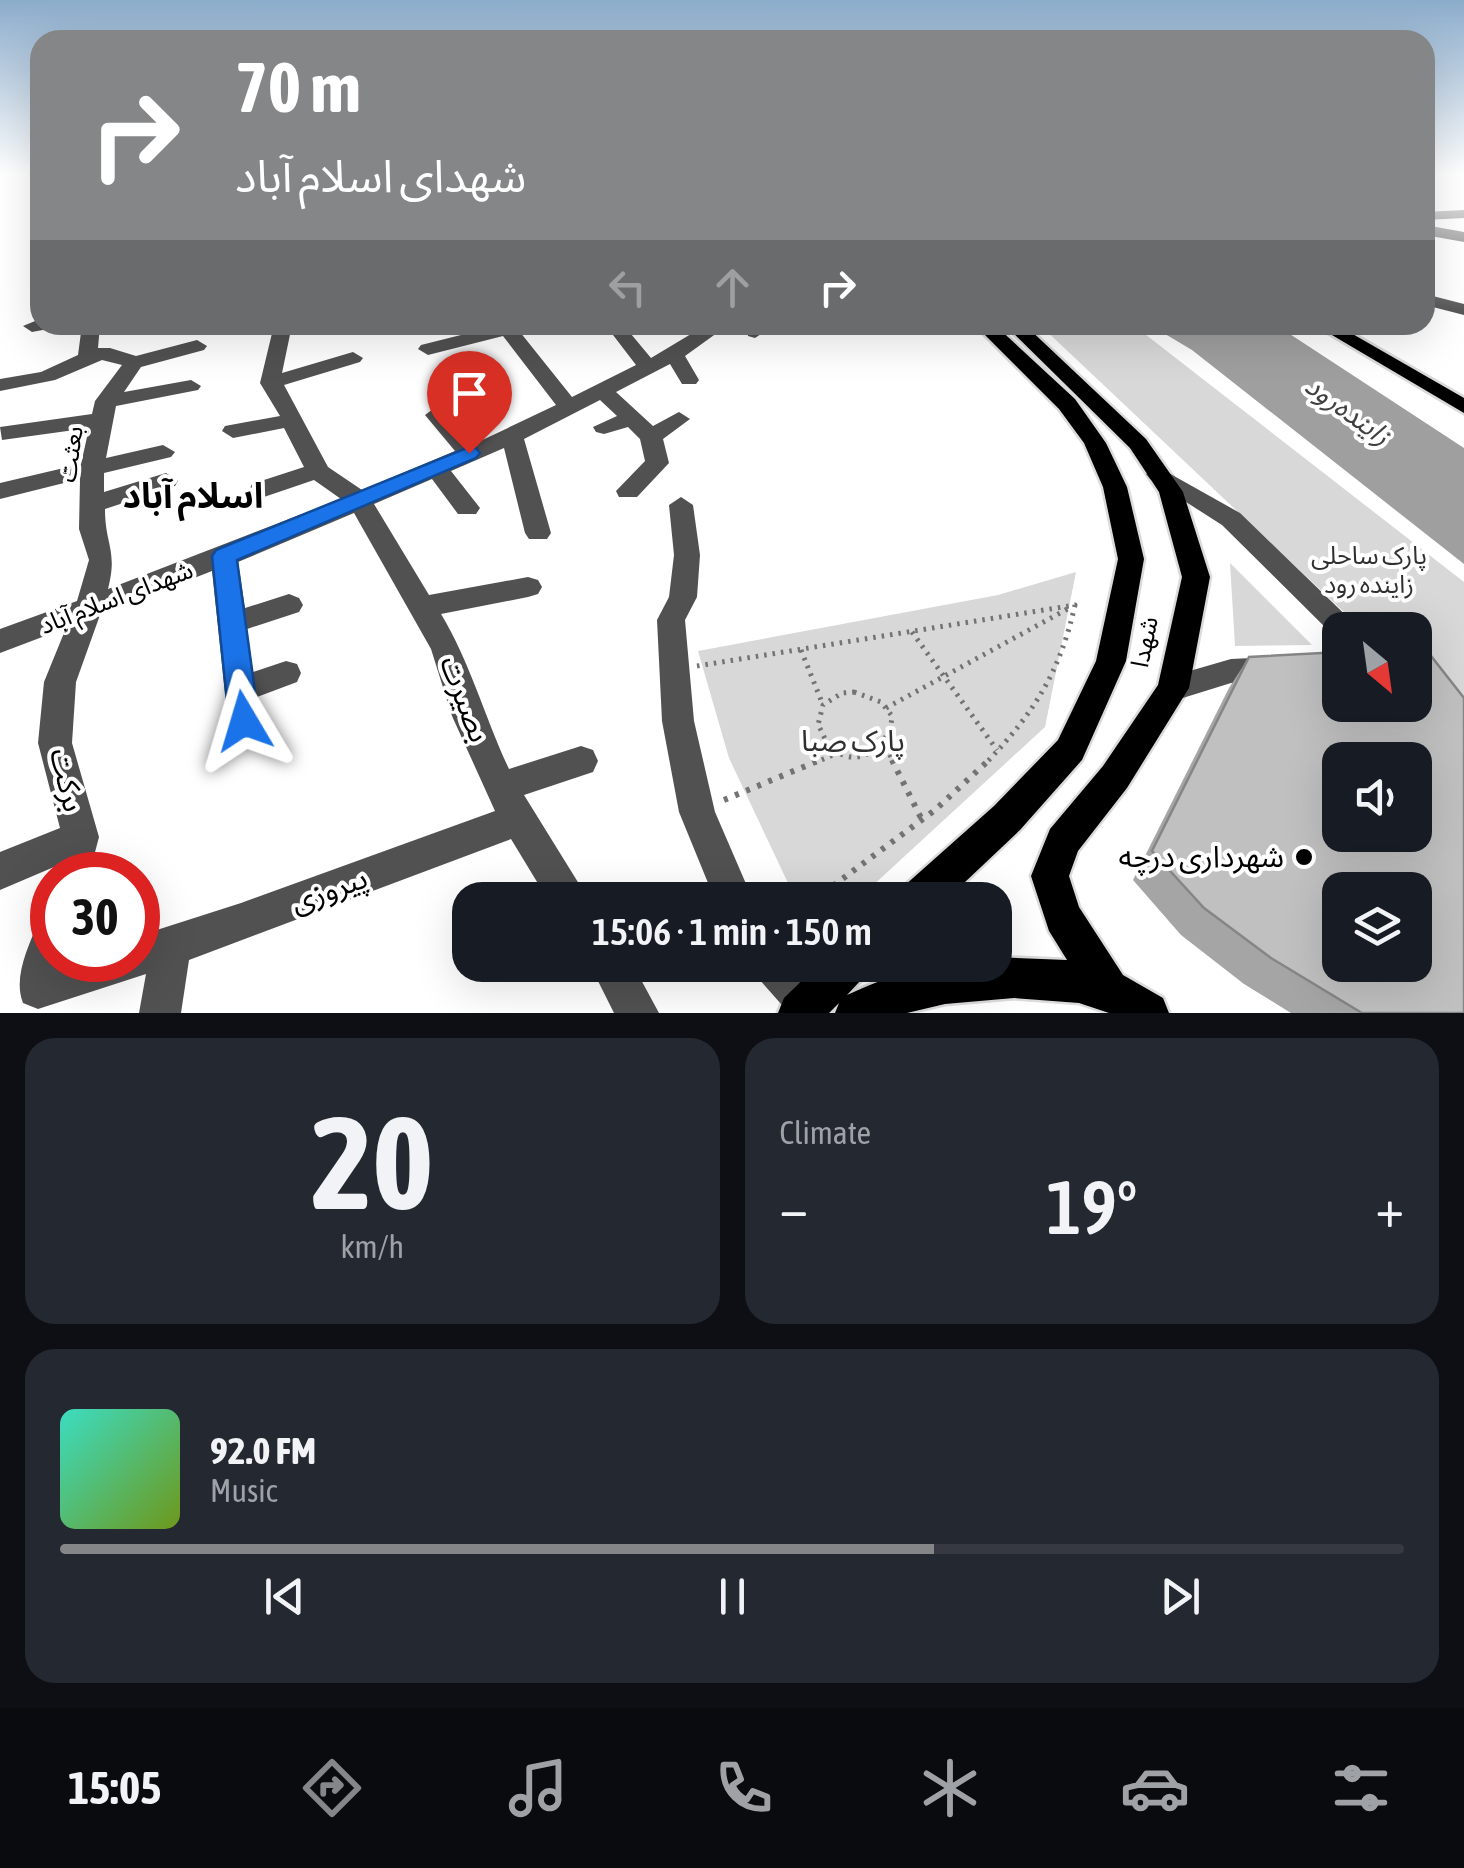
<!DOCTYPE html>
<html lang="en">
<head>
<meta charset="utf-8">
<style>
	:root { --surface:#171b24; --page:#242831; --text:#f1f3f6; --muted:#9ea1a6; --line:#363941; --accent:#858687 }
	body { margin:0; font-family:"Asap Condensed","Noto Sans Arabic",sans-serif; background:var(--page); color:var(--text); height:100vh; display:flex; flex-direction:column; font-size:38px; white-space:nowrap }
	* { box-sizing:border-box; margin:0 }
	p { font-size:32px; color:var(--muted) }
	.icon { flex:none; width:55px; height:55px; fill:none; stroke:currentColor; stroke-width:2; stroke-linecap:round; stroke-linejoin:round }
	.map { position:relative; height:1013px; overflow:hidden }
	.drawer { display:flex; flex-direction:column; gap:25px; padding:25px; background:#0d0f14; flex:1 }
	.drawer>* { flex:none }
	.hud { position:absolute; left:30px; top:30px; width:1405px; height:305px; border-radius:30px; box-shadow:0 10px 40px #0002; background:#858687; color:#fff; overflow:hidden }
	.needle { width:65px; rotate:151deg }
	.fabs { position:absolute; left:1322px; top:612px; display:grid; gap:20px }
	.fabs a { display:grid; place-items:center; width:110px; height:110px; border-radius:20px; background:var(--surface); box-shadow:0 10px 40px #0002; font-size:50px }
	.speed { position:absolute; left:30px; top:852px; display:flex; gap:20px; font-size:50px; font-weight:700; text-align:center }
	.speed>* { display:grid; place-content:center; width:130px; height:130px; border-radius:50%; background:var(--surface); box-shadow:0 10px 40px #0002; line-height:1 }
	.speed .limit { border:15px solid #d22; background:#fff; color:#111 }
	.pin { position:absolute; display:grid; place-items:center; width:85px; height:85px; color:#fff; margin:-102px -42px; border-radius:50% 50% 50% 0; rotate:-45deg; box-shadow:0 0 10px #0007 }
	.pin .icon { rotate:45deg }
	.me { position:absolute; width:110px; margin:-55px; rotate:353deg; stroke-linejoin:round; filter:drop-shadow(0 0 8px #0008) }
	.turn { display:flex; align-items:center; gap:35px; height:210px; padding:0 40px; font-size:45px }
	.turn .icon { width:130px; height:130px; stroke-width:2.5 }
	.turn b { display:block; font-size:70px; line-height:85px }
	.lanes { display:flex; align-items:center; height:95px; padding:0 40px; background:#0003; justify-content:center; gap:50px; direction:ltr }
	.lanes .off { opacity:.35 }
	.big { font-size:75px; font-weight:600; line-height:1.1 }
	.drawer .card { flex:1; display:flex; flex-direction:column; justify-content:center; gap:15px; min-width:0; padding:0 35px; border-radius:30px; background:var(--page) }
	.drawer .dial { align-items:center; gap:0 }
	.dial b { font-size:130px; line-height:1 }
	.song { display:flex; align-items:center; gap:30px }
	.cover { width:120px; height:120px; border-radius:15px; background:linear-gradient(135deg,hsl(170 70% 55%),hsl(80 70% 35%)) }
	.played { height:10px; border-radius:5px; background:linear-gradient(90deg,var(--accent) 65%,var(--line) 65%) }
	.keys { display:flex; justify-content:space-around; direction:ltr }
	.heat { display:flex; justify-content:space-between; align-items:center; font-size:55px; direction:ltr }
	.drawer .tiles { flex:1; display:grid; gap:25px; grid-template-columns:1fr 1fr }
	.card:last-child { grid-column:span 2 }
	.trip { position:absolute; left:452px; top:882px; width:560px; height:100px; border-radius:30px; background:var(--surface); box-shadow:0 10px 40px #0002; font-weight:600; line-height:100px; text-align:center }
	.menu { display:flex; height:160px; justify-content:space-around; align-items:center; background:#090b0e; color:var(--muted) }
	.menu .icon { width:70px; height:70px }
	.menu .selected { color:var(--accent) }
	.menu b { font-size:45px; color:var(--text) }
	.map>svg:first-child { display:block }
</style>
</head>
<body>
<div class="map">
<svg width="1464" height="1013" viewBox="0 0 1464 1013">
	<rect width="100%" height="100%" fill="#fff"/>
	<path fill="#d8d8d8" d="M1040,325H1130L1141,331L1464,582V753L1415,680V630H1363Z
		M1230,563L1312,645L1235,646Z
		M1076,572L1045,727L857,900H796L729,758L698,651L998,595Z"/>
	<path fill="#9f9f9f" d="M1150,325H1276L1464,448V564L1192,350Z"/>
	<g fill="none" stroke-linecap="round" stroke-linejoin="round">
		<g stroke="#dbdbdb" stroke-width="5">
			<path id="major" d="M975,325H995L1075,399L1106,443L1127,487L1144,559L1126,661L1082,760L1020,830L946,900H899L904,886L994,806L1058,740L1096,661L1118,559L1103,487L1084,443L1059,409Z
				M1005,325H1025L1146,439L1183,492L1210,577L1189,688L1127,788L1078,851L1069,876L1079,907L1123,975L1163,998L1169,1013H1109L1079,1003L1014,998L945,1004L907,1013H835L839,1003L829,1013H778L784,998L818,965H868L862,979L847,995C903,969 934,965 995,965V957L1067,960L1049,931L1031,876L1050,829L1103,766L1158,685L1182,577L1159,492L1130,448Z
				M1315,325H1337L1464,398V413Z"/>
		</g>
		<path stroke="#737373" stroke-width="5" stroke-dasharray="2.5 6" stroke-linecap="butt" d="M912,632L997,750
			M801,650L823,705
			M697,666L1075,605C1060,672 1034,713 986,763
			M854,692L881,702L892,716C891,746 856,773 830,746C825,741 822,731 818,725L823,705L842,693Z
			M886,708L1071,607
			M886,747L894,763
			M814,763L840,752"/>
		<path stroke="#737373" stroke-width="6" stroke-dasharray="4 8" stroke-linecap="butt" d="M892,760L923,822
			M724,800L820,760
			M814,900L935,810L989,760"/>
		<path fill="#515151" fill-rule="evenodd" d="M1464,210V218L1425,220V212Z
			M1425,225L1464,232V242L1425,235Z
			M1425,294L1464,304V315L1425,305Z
			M40,319V325H50L48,329L32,332L23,326Z
			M82,325H100L98,348H110L136,356L197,340L207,346L204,350L141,367L124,392L191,380L201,386L198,390L116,406L106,458L163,445L175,452L171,457L104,473V492L166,473L178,481L175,486L105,509C105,545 118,550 108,589L341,499L314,480L261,498L252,496L249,490L252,484L304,467L284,428L233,438L222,431L225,426L280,416L260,383L274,325H292L282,373L353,352L363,358L360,362L284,385L328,467L362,490L455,451L425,415L445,400L439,388L442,384H456L468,402L449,416L474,444L556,405L503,336L428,355L418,349L421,345L501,325H533L520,332L572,397L636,365L610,331L612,327L650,325L631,334L651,358L706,325H728L685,356L699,380L696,384H682L670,364L616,392L653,426L679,412L690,419L663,439L669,463L637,497H619L616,491L645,461L640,439L628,427L604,434L596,432L593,427L617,416L600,400L524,439L551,533L547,539H529L525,533L504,448L451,471L480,508L476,514H458L432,479L374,504L429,595L528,577L538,580L542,587L538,594L528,597L441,614C470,662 485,718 509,769L581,746L593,750L598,761L593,772L524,795L589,900H548L511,839L189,960L181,1013H139L146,974L38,1009L23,1003C13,978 28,947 38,923L52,917V960H138V936L241,903L495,811L452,716L431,649L354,513L238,562L245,608L289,594L299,598L303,605L299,612L247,629L253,672L286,661L297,664L301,673L297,682L257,697L260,721L255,731L244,735L233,731L228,721L212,571L100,615L76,682L72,743L99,837L89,875H52V878L54,867L0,890V852L60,828L38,743L44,682L66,628L0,653V629L77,601L89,560L79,529L80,479L0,499V483L81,464L89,428L2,440L0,427L92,414L95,401L122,365L102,360L55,380L0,391V379L41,372L78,355Z
			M746,325H764V332L755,338L748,336Z
			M1158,467L1240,513L1361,630H1340V639L1336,638L1222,525L1150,479L1146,474Z
			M681,497L693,505L700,555L697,597L685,620L694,721L715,812L753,900H715L679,812L662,721L657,620L669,597L674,555L669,505Z
			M1340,654V678L1231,683L1173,701L1162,697L1157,688L1162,679L1231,659Z
			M590,965H633L659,1013H614Z
			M753,965H801L823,988L829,1003L825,1013H789L759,979Z"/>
		<use href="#major" fill="#000" fill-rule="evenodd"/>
	</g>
	<path fill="#a5a5a5" d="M1249,657L1464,1013H1291L1244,984L1181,935L1133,880L1229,688Z"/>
	<path fill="#c0c0c0" stroke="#868686" stroke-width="2.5" fill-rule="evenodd" d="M1424,647L1464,698V1013H1362L1271,958L1204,908L1152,851L1249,657L1340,652V705H1415V648ZM1340,760H1415V835H1340ZM1340,890H1415V965H1340Z"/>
	<linearGradient id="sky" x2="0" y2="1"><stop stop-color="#8baccb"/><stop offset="0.55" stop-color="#fff"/><stop offset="1" stop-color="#fff" stop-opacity="0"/></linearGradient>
	<rect width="1464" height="317" fill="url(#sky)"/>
	<path fill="#1a73e8" stroke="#114b97" stroke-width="2.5" d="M469,447L476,448L480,453L476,458L237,560L259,721L254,730L244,733L234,730L229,721L212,556L216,550Z"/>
	<circle fill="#000" stroke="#fff" stroke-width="4" cx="1304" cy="857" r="10"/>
	<g text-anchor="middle" stroke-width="8" stroke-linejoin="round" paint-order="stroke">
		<g font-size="25" fill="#000" stroke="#fff">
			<text transform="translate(70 454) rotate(-82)" y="9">بعثت</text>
			<text transform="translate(116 597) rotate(-21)" y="9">شهدای اسلام آباد</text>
			<text transform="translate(1144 642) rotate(-78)" y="9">شهدا</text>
		</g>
		<g font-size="25" fill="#2f2f2f" stroke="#fff">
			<text x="1369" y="564">پارک ساحلی<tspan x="1369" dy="29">زاینده رود</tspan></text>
		</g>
		<g font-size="28" font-style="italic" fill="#404040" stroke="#fff">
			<text transform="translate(1348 410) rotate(36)" y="10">زاینده‌رود</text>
		</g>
		<g font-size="30" fill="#000" stroke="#fff">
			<text transform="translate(465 699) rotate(69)" y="10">بصیرت</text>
			<text transform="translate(67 780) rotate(77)" y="10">برکت</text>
			<text transform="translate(329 890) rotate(-20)" y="10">پیروزی</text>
		</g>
		<g font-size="30" fill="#2f2f2f" stroke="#fff">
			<text x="853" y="751">پارک صبا</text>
		</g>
		<g font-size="30" fill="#000" stroke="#fff" text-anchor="end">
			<text x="1284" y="867">شهرداری درچه</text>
		</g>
		<g font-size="35" font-weight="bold" fill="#000" stroke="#fff">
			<text x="193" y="508">اسلام آباد</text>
		</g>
	</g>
</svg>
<div class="fabs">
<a><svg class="needle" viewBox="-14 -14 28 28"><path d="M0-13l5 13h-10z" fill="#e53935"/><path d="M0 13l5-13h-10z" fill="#9ea1a6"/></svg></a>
<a><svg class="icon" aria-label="sound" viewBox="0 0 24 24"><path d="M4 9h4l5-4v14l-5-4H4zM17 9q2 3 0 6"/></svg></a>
<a><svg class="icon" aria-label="layers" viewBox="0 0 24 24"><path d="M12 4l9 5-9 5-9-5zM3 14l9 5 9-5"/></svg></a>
</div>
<div class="speed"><div class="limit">30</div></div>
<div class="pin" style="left:469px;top:453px;background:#d93025"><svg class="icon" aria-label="arrive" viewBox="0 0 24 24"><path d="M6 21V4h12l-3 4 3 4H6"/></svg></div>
<svg class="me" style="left:244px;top:721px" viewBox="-20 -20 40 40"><path d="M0-17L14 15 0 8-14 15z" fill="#1a73e8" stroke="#fff" stroke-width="4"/></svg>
<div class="trip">15:06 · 1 min · 150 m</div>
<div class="hud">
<div class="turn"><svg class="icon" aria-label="right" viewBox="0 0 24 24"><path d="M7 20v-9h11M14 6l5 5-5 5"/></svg><div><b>70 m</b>شهدای اسلام آباد</div></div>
<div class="lanes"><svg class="icon off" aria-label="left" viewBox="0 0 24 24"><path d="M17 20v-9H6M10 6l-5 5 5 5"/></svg><svg class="icon off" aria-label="ahead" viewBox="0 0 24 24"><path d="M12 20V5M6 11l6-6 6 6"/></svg><svg class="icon" aria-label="right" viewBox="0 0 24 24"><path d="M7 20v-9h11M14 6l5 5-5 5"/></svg></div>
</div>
</div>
<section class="drawer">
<div class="tiles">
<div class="card dial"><b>20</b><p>km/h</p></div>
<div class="card"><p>Climate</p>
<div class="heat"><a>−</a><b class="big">19°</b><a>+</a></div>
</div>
<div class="card">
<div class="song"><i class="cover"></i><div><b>92.0 FM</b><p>Music</p></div></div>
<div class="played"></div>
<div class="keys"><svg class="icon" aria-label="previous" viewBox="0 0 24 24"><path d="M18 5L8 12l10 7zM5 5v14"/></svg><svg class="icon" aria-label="pause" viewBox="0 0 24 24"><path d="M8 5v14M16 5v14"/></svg><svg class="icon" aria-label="next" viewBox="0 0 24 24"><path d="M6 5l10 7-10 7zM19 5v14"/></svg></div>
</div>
</div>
</section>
<nav class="menu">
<b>15:05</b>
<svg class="icon selected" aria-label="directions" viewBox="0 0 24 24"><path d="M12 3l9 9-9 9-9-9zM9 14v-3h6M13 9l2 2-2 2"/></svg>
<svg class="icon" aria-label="music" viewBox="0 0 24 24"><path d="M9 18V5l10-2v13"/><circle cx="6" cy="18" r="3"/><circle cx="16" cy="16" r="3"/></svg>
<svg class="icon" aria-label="phone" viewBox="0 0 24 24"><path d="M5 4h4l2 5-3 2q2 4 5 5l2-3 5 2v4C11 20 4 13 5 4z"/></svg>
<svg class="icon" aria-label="climate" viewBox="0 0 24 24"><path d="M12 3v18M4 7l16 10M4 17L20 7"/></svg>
<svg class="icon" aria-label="car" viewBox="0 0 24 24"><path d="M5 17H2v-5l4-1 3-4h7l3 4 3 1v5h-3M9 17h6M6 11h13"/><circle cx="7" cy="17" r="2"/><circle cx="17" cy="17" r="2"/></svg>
<svg class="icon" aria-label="filters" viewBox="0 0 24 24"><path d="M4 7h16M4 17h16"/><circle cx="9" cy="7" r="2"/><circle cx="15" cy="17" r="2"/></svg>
</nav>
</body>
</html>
